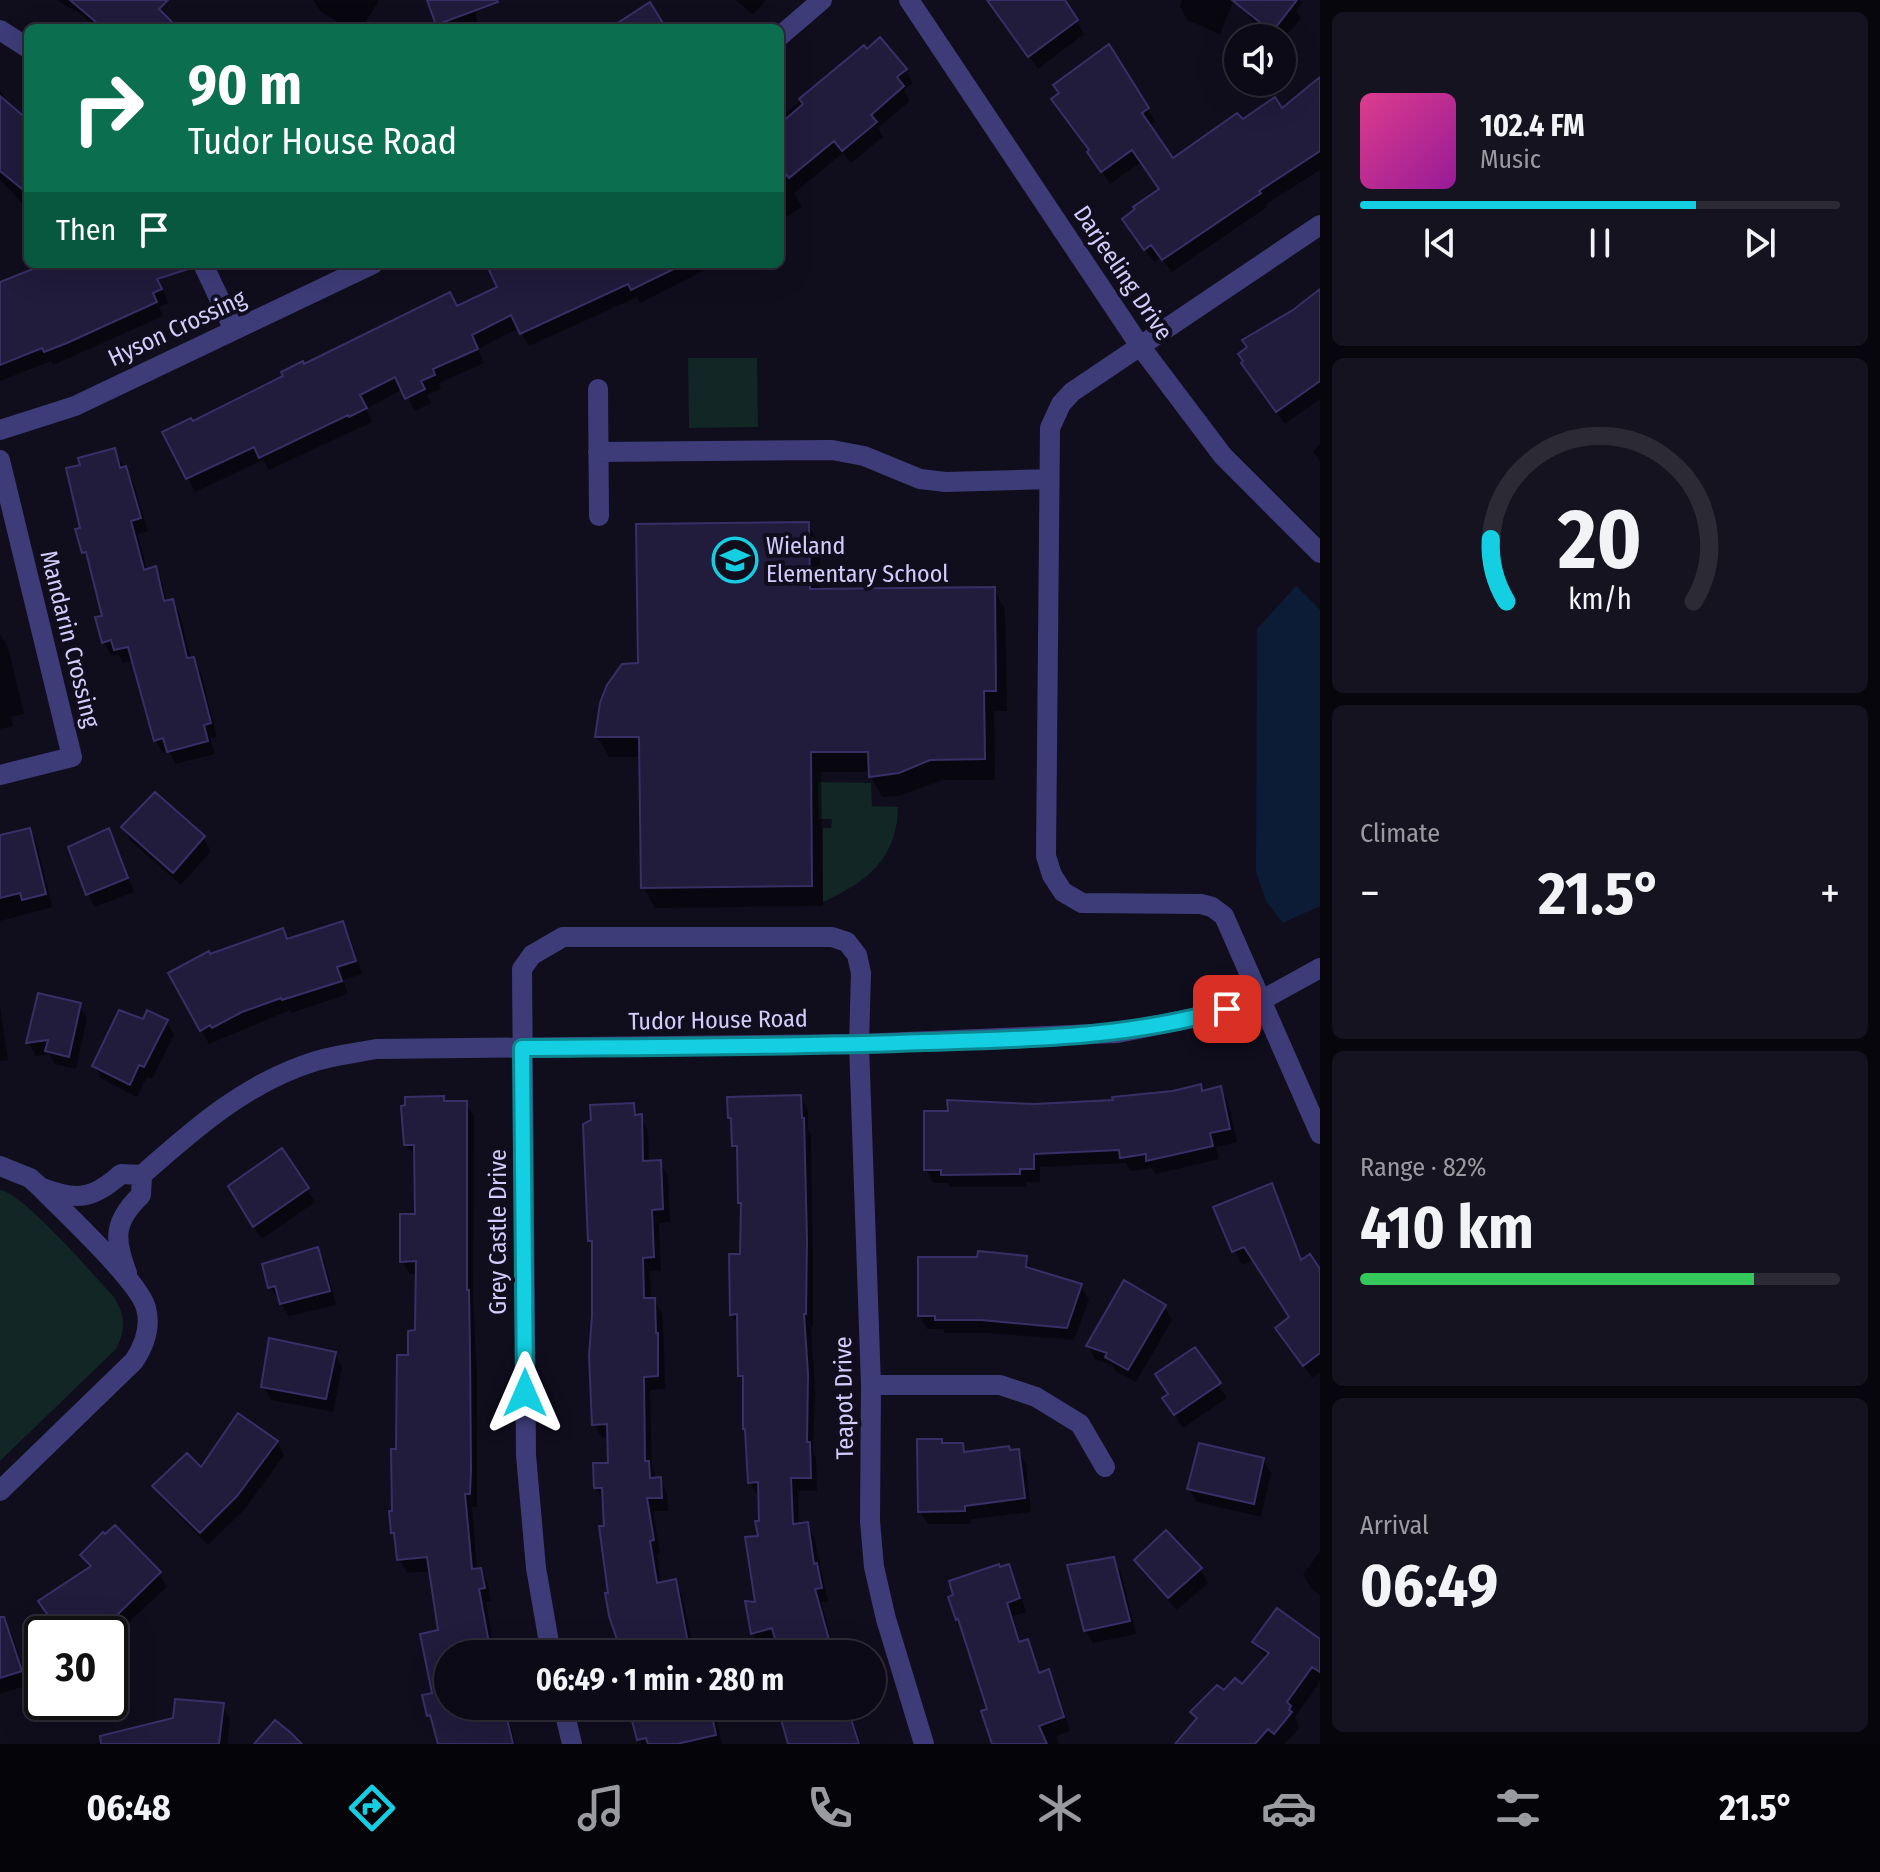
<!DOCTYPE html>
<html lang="en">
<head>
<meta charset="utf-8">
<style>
	:root { --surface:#0c0a16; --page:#15131f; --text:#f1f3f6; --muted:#9a9aa1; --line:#2c2b35; --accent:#13cfe1 }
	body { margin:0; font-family:"Fira Sans Condensed",sans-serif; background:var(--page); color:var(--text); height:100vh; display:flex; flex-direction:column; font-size:30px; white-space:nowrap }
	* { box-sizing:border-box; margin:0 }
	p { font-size:26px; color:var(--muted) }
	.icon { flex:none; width:44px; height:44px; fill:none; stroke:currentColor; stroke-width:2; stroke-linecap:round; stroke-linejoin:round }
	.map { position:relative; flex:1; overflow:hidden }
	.panel { display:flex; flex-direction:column; gap:12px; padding:12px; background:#07060c; width:560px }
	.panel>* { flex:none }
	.banner { position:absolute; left:24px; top:24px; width:760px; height:244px; border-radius:12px; box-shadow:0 8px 32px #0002,0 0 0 2px var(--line); background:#0b6e4f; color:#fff; overflow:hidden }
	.tools { position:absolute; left:1224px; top:24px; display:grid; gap:16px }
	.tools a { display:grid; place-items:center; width:72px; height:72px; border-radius:50%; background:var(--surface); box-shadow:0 8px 32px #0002,0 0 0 2px var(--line); font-size:40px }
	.speed { position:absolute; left:24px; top:1616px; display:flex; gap:16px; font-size:40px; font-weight:700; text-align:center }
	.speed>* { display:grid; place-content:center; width:104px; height:104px; border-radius:50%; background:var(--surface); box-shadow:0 8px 32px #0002,0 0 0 2px var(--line); line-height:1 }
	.speed .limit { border:4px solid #111; border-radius:12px; background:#fff; color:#111 }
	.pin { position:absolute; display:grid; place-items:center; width:68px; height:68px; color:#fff; margin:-34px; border-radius:16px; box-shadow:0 4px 12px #0006 }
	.me { position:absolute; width:88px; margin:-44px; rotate:0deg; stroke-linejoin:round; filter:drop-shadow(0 0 6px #0008) }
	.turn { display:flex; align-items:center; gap:28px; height:168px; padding:0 32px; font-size:36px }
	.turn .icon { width:104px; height:104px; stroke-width:2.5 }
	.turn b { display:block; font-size:56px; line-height:68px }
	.then { display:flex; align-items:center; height:76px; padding:0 32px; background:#0003; gap:16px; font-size:30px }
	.big { font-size:60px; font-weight:700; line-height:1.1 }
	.panel .card { flex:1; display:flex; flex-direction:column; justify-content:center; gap:12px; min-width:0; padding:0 28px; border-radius:12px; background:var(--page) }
	.panel .dial { align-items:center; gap:0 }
	.dial svg { height:208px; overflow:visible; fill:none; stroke:var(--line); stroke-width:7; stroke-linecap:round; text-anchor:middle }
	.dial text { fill:var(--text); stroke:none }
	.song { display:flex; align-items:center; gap:24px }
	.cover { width:96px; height:96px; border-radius:12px; background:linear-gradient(135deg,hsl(330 70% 55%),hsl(300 70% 35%)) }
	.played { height:8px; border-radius:4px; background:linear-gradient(90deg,var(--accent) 70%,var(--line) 70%) }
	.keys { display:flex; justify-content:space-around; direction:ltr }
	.heat { display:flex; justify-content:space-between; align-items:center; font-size:44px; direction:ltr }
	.charge { height:12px; border-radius:6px; background:linear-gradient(90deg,#34c759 82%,var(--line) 0) }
	.trip { position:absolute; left:434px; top:1640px; width:452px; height:80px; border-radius:40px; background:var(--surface); box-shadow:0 8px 32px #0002,0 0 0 2px var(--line); font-weight:700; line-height:80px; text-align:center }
	.menu { display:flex; height:128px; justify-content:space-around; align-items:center; background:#050409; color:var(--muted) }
	.menu .icon { width:56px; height:56px }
	.menu .current { color:var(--accent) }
	.menu b { font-size:36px; color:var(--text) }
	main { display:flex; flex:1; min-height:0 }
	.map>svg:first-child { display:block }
</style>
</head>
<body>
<main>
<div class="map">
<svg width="1320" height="1744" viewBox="0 0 1320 1744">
	<rect width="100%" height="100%" fill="#100d1d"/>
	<path fill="#112625" d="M688,358H757L758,427L689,428Z
		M818,782L871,783L872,806L898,807C897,859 867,882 823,902V828H831L832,819H819Z
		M0,1190C25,1194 93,1275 114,1297C125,1315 126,1328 117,1348L0,1461Z"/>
	<path fill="#0c1c36" d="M1296,586L1320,610V906L1283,923L1266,901L1256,871L1257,629Z"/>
	<path fill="#0007" d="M57,0H147L175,28H97L82,15Z
		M313,0H379L362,28H348L320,11Z
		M429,0H473L478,25L472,28H440Z
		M736,0H766L753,15Z
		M988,0H1064L1084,34L1038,69Z
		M1182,0H1234L1220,34L1187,20L1180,6Z
		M1253,0H1300L1302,3L1296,10L1301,18L1282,41V38H1272L1253,22L1245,9Z
		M864,48L905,70L913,83L904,90L910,101L878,128L883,137L851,163L843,153L794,193L802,207L780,221V118Z
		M1320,80V170L1265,205L1267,207L1172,272L1160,257L1154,262L1133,233L1160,190L1141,162L1110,184L1054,100L1148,109L1155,122L1149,126L1172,160L1243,122L1282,111Z
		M0,91L7,102L26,121L28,118V210L0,179Z
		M53,264H152L168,303L159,307L163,316L53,365L51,361L0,381V296Z
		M508,264H702L705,270L640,303L637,297L529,346L519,328L478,349L484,363L439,383L441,389L427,395L431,403L415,411L403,389L366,409L372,422L269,470L263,460L195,492L165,433L192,423L304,366L458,308L500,288Z
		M1320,292V399L1285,424L1251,377L1294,311Z
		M1320,444V462L1313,451Z
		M114,451L133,482L148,531L138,534L147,571L155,569L162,582L167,602L172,601L180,614L191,660L193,659L201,673L217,737L210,738L215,754L176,764L169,752L163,753L155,740L134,660L123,663L118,654L111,655L103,642L104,617L91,565L84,553L82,466Z
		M808,524L820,545V591L994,589L1005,610L1007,711H994L995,780H943L898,796L882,797L871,777L870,772H821L823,906L655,908L643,887L641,757H609L597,736L640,665Z
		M0,634L8,647L24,714L11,717L13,726L0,729Z
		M124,827L203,838L211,851L181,885L131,841Z
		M29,830L37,844L52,907L0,921V837Z
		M108,831L134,892L95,907L88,894Z
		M342,923L350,937L362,974L343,980L348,994L291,1013L290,1010L209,1044L171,974L209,956L288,941Z
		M79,1005L87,1018L76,1069L55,1064L49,1054L36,1056L28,1042Z
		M0,1007L8,1060L0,1061Z
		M144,1021H166L174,1035L152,1079L147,1077L137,1097L102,1079L94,1066Z
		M1200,1087L1203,1092L1220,1089L1228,1102L1237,1142L1216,1147L1219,1159L1156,1174L1152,1168L1130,1171L1126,1163L1040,1167V1182H1026V1187H951L948,1183H933L926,1169L1034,1106L1115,1102Z
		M800,1097L808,1110V1129L811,1134L813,1253V1327H811L815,1389L813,1453L816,1458L817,1491H798L799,1525L807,1524L814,1537L828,1602H821L833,1643L838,1654H781L778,1642L760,1647L753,1634L747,1603L758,1604L760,1495H757L750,1482L745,1384L740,1375L739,1327L732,1314L742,1256L743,1208L740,1202L739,1154L734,1145V1124L730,1118Z
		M443,1098L446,1103H466L474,1116L473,1302L477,1368V1507H472L477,1570H480L488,1583L491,1601L486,1602L495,1654H448V1706H507L515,1744H439L435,1725L429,1715L434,1694L441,1632L431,1571L407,1573L399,1559L394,1513L398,1451L411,1357L417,1332L418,1274H410L402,1261L417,1216L416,1158L406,1144Z
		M633,1106L648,1130L649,1163L660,1162L668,1176L670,1222L659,1223L661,1270L650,1271L651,1300H654L662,1313L664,1349L665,1389L650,1390L652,1469L656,1479H660L667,1493L668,1511H653L660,1553L657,1554L661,1584L675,1581L682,1595L692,1642L698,1654H624L610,1594L604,1502L596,1488L610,1465L609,1437L602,1438L594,1424V1247L590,1240Z
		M282,1151L315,1202L262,1239L249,1220Z
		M1271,1186L1302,1261L1320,1273V1372L1312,1378L1277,1329L1291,1318L1253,1260L1242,1265L1216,1208Z
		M317,1250L325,1263L336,1305L289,1316L270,1287Z
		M1026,1258L1034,1272L1081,1286L1089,1300L1074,1340L989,1333H945L943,1329H927L920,1316Z
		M1164,1306L1172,1320L1136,1382L1115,1371L1112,1365L1095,1359L1088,1346Z
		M1195,1349L1227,1398L1183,1428L1172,1412L1170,1395Z
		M335,1354L342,1367L333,1412L271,1400L264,1386Z
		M941,1441L944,1445H962L967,1453L1018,1451L1026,1464L1031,1512L971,1519V1524H928L920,1511Z
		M277,1442L284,1455L244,1510L208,1545L162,1499L155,1486Z
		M1263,1460L1271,1473L1261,1517L1197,1502L1189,1489Z
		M1320,1551V1595L1311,1588L1303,1575Z
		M82,1555L159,1573L167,1587L110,1639V1634H62L90,1569Z
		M1113,1559L1121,1572L1136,1634L1093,1643L1085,1630Z
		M1136,1560L1200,1569L1208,1583L1177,1610L1144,1574Z
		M1008,1566L1015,1580L1026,1612L1013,1616L1021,1644L1027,1642L1041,1674L1048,1672L1056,1685L1070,1731L1056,1736L1059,1744H994L990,1710L1000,1569Z
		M4,1621L12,1634L28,1685L0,1694V1623Z
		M1320,1641V1682L1295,1717L1299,1728L1285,1744H1178L1198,1720L1194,1713L1225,1693L1242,1687L1266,1659L1255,1642Z
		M222,1705L230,1719L228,1744H94Z
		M630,1706H710L715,1715L722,1744H641Z
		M789,1706H858L861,1717L853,1720L861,1744H791V1715Z"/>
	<path fill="#211b3c" stroke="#392f66" stroke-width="2" d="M70,0H168L159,9L178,28H103Z
		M427,0H497L498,2L436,25Z
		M987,0H1065L1078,20L1028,57Z
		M1232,0H1297L1272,32Z
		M650,2L666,28H610Z
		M880,37L907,69L897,77L904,86L871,115L877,122L842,151L834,141L789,178L780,167V124L803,104L799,99L864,45L867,49Z
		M1109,44L1149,108L1142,113L1173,158L1237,113L1243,119L1275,97L1282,108L1320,77V151L1259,191L1261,193L1162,260L1151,245L1144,250L1122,219L1135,209L1133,207L1159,189L1132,150L1101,172L1087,152L1089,150L1051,99L1059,93L1053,85Z
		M0,96L28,120V194L0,171Z
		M45,264H190L191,268L157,279L162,289L153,293L157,302L67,343L44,352L42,348L0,365V282Z
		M502,264H684L631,290L628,284L520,334L511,315L472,335L478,349L433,369L435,375L421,381L425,389L405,399L395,377L360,395L367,408L349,417L348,415L259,458L254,447L186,479L162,432L191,418L193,421L283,376L281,372L303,361L304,364L450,292L457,306L497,287L489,270Z
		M1320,289V381L1276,412L1241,363L1243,361L1238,354L1247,347L1242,340L1293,310Z
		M115,448L120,468L126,466L141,518L131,521L144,570L156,566L164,601L173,599L187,658L194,657L211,723L204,725L208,741L167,752L163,738L154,741L128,647L114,650L111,640L102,643L95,617L102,616L86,552L82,553L75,529L80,528L66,468L80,465L78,458Z
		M809,522L810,589L995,587L996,691H984L985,759L930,760L899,773L869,777L868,752H811L812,886L641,888L639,737H595L600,703L607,685L622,664L638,663L636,524Z
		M155,792L205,836L173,873L121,827Z
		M30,828L46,894L22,900L20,893L0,898V835Z
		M109,828L128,878L86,895L68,847Z
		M343,921L356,961L337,967L342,981L282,1000L281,998L242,1012L212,1028L210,1025L200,1031L168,973L209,951L210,954L283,928L287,939Z
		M38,993L81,1003L69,1057L45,1051L48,1040L26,1043Z
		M119,1010L143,1019L147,1010L168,1020L144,1067L139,1065L130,1085L92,1066Z
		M1201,1084L1202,1091L1221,1086L1230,1129L1210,1133L1213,1146L1146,1161V1154L1120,1158L1119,1150L1034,1154V1169H1020V1174L941,1175V1170H924V1111H948L947,1100L1034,1104L1113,1100L1112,1097L1173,1091Z
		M801,1095L802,1118H804L807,1239L806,1314H804L808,1374L807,1442H810L811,1478H791L793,1524L808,1522L814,1564L817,1563L822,1588L815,1589L833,1654H779L772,1628L751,1634L745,1601L755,1602L745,1537L758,1536L755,1521H759L758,1482L748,1483L745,1429H743V1376H738L737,1314L730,1315L729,1254H740L741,1203H738L737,1146H732L731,1118H728L727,1097Z
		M444,1096V1101H467V1290H469L470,1353L471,1470L470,1494H465L472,1569L481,1568L485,1588L479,1589L491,1654H448V1706H504L513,1744H438L430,1715L427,1716L422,1695L432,1693L420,1634L438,1630L427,1557L397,1560L394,1533H391L389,1511H392L391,1449H396L397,1355H408V1331L415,1330L416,1261L400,1262V1214H415L414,1145H404L401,1106L405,1105V1097Z
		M634,1103L635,1115L642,1114L643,1161L661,1160L663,1209L652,1210L654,1257L643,1258L644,1298H655L656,1333H658V1376L644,1377L645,1461H649L650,1478L661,1477L662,1498H647L654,1540L650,1541L657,1583L676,1579L690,1654H622L609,1616L605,1593H608L599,1526H604L602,1488H594L593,1463H608L607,1424L592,1425L589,1356L592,1315V1241H588L583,1124L591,1120L590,1105Z
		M282,1148L309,1188L253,1227L228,1186Z
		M1272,1183L1301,1260L1310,1254L1320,1269V1353L1303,1366L1275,1328L1289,1317L1244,1247L1232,1252L1213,1207Z
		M318,1247L330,1291L280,1304L275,1286L268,1288L262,1264Z
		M978,1251L1027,1256L1026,1267L1082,1284L1067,1328L981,1320H935V1316H918V1257H977Z
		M1124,1280L1166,1305L1128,1370L1105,1357L1107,1353L1086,1346Z
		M269,1338L336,1352L326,1399L261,1387Z
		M1195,1347L1221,1383L1174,1415L1162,1398L1168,1394L1155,1374Z
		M238,1413L278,1441L237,1496L200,1533L152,1486L187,1453L201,1467Z
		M917,1439H942V1443H963L964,1452L1009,1446L1010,1450L1019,1449L1025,1498L965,1506V1511L918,1512Z
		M1199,1443L1264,1458L1254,1504L1187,1489Z
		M115,1525L161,1572L113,1619L90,1634H61L38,1601L91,1566L80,1555L103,1532L105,1534Z
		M1166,1530L1202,1568L1168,1598L1134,1560Z
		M1114,1557L1130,1621L1084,1631L1067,1565Z
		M999,1564L1000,1567L1009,1564L1020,1598L1007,1603L1019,1642L1028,1639L1039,1673L1049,1669L1064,1717L1039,1726L1047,1744H992L981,1711L987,1709L958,1619L956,1620L948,1597L953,1595L949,1581Z
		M1277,1608L1320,1639V1672L1312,1667L1287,1702L1291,1706L1289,1710L1292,1712L1274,1734L1268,1729L1255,1744H1175L1197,1718L1190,1712L1217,1685L1224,1690L1235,1678L1242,1684L1269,1653L1252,1642Z
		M0,1617H4L22,1671L0,1678Z
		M175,1699L224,1703L219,1744H101L100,1736L173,1718Z
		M678,1706H710L716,1735L677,1744H648L646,1738L637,1740L631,1717Z
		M787,1706H847L859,1744H788L780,1716L789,1714Z
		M275,1720L290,1732L302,1744H254Z"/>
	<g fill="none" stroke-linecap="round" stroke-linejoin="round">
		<path stroke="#3e3c78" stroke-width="20" d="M909,0L1140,346L1223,456L1320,553
			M0,30L28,48
			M780,36L822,0
			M1320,225L1072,392L1061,404L1050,428L1046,856L1052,875L1063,892L1082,903L1201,904L1212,907L1224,916L1320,1134
			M203,264L234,330
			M598,389L599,516
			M0,430L75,406L373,264
			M598,452L832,450L864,456L920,479L946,482L1049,479
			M0,460L72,757L0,775
			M0,1166L30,1178L40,1187C63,1211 139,1281 146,1308C151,1327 144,1346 134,1361L0,1491
			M40,1187C76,1201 92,1200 121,1174L142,1175C195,1128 247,1082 316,1061C335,1055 356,1053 376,1049L859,1044L1118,1033L1208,1015L1262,1000L1320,968
			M127,1273C114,1239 113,1222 141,1195L142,1175
			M871,1385H1000L1036,1397L1080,1424L1105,1467
			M551,1654L536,1568L526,1455L522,969L532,955L563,937H832L847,942L857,955L861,973L859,1044L871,1385L870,1521L874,1567L886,1619L924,1744
			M563,1706L572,1744"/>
	</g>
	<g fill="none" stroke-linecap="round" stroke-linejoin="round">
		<g stroke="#0c8792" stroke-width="20">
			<path id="route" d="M525,1393L522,1048C657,1047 791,1047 925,1042C1028,1039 1127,1038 1227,1009"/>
		</g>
		<use href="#route" stroke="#13cfe1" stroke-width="14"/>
	</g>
	<defs>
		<g id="school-ring" transform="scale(2.3)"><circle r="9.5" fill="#100d1d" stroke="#13cfe1" stroke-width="1.5"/><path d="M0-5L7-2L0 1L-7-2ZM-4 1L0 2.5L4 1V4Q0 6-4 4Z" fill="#13cfe1"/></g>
	</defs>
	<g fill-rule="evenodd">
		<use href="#school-ring" x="735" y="560"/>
	</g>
	<g text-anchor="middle" stroke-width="8" stroke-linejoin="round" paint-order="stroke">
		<g font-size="24" fill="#d2cdfb" stroke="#100d1d">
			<text transform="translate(1123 273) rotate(56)" y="8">Darjeeling Drive</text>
			<text transform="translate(177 328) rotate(-25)" y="8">Hyson Crossing</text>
			<text transform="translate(70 639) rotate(76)" y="8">Mandarin Crossing</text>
			<text transform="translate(718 1020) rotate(-1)" y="8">Tudor House Road</text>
			<text transform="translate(498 1232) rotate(-90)" y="8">Grey Castle Drive</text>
			<text transform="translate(844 1398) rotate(-91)" y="8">Teapot Drive</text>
		</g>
		<g font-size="24" fill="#d2cdfb" stroke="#100d1d" text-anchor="start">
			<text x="766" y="554">Wieland<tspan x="766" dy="28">Elementary School</tspan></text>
		</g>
	</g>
</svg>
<div class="tools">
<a><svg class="icon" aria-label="sound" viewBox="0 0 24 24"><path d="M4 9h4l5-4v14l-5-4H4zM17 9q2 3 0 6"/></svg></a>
</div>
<div class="speed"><div class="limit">30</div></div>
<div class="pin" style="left:1227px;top:1009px;background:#d93025"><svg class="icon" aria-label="arrive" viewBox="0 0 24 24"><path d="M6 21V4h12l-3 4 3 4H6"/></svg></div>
<svg class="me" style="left:525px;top:1393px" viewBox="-20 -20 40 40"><path d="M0-17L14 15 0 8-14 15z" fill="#13cfe1" stroke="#fff" stroke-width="4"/></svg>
<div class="trip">06:49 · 1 min · 280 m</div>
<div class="banner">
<div class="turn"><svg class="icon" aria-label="right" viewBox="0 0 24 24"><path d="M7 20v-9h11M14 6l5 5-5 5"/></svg><div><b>90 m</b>Tudor House Road</div></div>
<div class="then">Then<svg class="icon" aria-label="arrive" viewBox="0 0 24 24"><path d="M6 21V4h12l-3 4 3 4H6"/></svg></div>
</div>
</div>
<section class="panel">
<div class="card">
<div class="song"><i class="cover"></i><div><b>102.4 FM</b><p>Music</p></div></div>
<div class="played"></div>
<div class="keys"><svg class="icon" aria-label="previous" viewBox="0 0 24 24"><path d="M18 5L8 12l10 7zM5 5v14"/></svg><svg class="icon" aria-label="pause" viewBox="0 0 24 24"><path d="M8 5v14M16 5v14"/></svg><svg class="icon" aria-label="next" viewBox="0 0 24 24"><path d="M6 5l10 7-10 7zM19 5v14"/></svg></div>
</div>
<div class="card dial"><svg viewBox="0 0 100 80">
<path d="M14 69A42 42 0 1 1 86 69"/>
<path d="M14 69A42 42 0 0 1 8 45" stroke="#13cfe1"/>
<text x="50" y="56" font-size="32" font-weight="700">20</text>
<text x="50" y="72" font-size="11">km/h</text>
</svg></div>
<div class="card"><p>Climate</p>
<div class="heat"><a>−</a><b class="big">21.5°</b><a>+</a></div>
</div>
<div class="card"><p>Range · 82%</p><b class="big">410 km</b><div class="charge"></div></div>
<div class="card"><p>Arrival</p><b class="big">06:49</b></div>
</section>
</main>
<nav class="menu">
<b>06:48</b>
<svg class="icon current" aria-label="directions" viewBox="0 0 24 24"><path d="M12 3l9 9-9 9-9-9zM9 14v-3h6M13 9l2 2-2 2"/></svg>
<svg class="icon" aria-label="music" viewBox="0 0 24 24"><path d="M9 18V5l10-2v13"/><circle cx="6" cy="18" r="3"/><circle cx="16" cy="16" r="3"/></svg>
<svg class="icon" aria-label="phone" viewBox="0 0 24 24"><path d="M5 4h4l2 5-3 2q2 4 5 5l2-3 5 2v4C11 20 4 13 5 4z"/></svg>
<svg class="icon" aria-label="climate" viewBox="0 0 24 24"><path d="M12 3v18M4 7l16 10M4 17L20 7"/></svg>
<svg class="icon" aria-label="car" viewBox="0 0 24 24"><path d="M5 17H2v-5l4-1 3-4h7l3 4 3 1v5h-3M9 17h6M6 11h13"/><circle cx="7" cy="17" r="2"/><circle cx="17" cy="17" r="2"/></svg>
<svg class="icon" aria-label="filters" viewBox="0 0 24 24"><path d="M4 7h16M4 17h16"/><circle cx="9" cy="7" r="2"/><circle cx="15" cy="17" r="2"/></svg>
<b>21.5°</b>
</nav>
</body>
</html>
